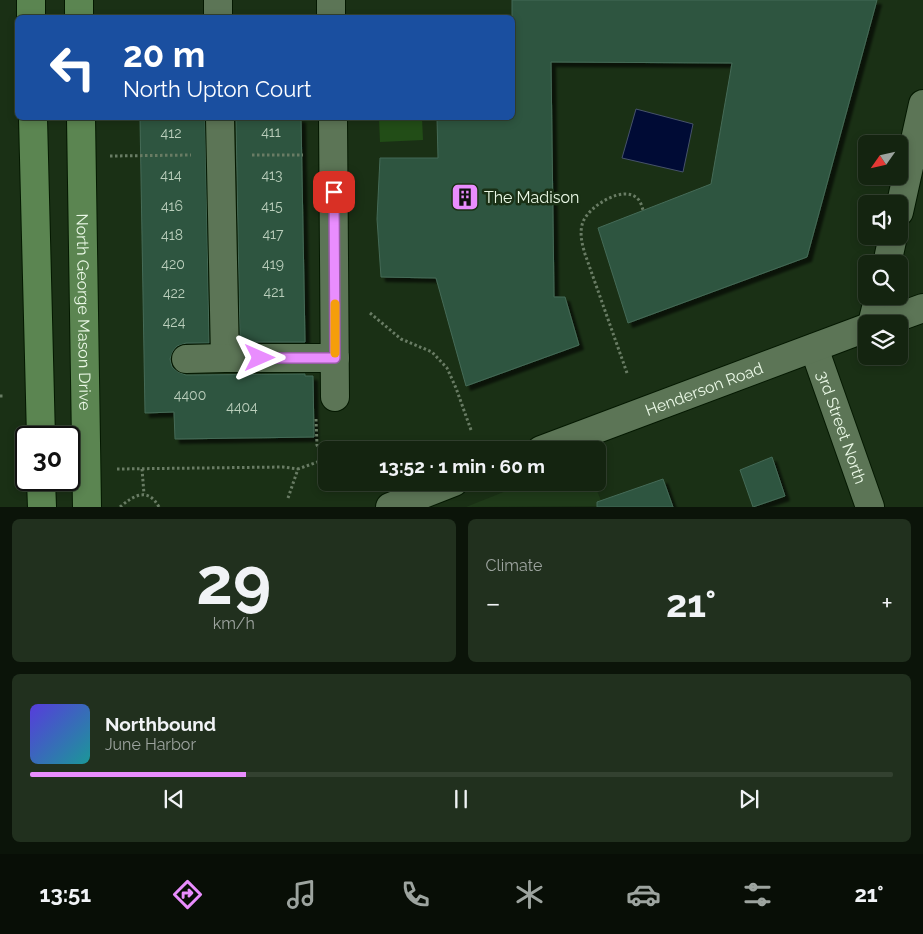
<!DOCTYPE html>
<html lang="en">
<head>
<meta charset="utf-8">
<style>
	:root { --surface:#142410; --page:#21301e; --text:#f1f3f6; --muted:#9da49f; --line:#334130; --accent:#e98dfe }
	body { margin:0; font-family:Raleway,sans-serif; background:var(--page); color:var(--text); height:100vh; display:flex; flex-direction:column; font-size:19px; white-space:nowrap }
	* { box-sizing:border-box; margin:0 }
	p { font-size:16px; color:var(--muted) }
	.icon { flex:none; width:28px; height:28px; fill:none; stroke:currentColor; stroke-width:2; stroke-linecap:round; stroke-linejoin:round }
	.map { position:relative; height:507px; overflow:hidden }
	.sheet { display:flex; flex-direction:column; gap:12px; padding:12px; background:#0b1409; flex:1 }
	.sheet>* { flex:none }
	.hud { position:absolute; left:15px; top:15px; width:500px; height:105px; border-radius:8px; box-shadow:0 2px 8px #0003,0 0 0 1px var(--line); background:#1a4fa0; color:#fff; overflow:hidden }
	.needle { width:32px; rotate:236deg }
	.controls { position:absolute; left:858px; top:135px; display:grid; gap:10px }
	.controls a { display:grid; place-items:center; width:50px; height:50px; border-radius:8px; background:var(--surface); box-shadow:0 2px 8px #0003,0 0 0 1px var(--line); font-size:25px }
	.speed { position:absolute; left:15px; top:426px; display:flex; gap:10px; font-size:25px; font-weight:700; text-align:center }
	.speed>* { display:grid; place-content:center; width:65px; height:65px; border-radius:50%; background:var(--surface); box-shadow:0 2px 8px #0003,0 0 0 1px var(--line); line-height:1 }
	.speed .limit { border:2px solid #111; border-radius:8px; background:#fff; color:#111 }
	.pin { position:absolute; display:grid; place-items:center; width:42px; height:42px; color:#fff; margin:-21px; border-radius:10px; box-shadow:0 2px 8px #0006 }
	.me { position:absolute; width:55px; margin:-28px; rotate:90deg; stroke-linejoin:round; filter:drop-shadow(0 0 4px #0008) }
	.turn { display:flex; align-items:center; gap:18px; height:105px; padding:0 25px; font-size:22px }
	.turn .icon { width:65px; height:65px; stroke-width:2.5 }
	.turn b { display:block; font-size:35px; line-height:42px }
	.big { font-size:38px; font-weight:700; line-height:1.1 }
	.sheet .tile { flex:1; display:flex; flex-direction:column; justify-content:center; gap:8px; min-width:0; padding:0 18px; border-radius:8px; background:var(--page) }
	.sheet .dial { align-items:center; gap:0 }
	.dial b { font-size:65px; line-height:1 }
	.song { display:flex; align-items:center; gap:15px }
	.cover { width:60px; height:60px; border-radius:8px; background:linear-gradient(135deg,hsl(250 70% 55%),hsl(180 70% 35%)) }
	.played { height:5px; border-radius:2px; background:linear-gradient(90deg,var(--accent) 25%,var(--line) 25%) }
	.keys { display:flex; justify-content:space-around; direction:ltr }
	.heat { display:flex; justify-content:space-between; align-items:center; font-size:28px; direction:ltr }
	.sheet .tiles { flex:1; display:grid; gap:12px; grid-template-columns:1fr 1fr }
	.tile:last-child { grid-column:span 2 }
	.trip { position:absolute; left:318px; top:441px; width:288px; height:50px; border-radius:8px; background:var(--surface); box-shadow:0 2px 8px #0003,0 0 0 1px var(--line); font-weight:700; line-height:50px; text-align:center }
	.dock { display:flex; height:80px; justify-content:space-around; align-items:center; background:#080e06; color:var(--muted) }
	.dock .icon { width:35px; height:35px }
	.dock .active { color:var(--accent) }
	.dock b { font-size:22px; color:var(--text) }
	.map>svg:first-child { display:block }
</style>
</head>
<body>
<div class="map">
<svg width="923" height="507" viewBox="0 0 923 507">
	<defs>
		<filter id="shadow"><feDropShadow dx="4.5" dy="4.5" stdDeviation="1" flood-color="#0009"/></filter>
	</defs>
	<rect width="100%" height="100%" fill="#1a3015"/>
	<path fill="#1f3a19" d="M529,482L594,483L603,506L466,507Z"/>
	<path fill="#224d17" d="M379,118H422L423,140L380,142Z"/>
	<path fill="#000b35" stroke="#46526a" d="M636,109L693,124L683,172L622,158Z"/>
	<path fill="#2e5440" stroke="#456b57" filter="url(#shadow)" d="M512,0H877L807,257L628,323L598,228L711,184L732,63L551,62L554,297H565L579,345L466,386L436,278L381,277L377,219L380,158H438L437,118H512Z
		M140,118H205L209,343H186L177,346L173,351L170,359L172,367L178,372L186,375L305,374V376H313L314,437L175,439L174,412L145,413Z
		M236,118H301L305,342H240Z
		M772,457L785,496L753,507L740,470Z
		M663,479L673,507H597V502Z"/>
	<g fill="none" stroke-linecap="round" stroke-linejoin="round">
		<g stroke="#041801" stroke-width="30">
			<g id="minor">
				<path d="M218,0V18"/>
				<path d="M331,0V18"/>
				<path d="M220,118L225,358H335"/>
				<path d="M333,118L335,397"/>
				<path d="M899,212L923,104"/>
				<path d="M887,264L893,236"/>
				<path d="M872,324L879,296"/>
				<path id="s1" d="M814,348L870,507"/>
				<path d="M186,359L225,358"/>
			</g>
		</g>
		<g stroke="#041801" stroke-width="30">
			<g id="tertiary">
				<path d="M879,324L923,308"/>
				<path id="s2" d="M541,450L866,328"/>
				<path d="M390,507L454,482"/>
			</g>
		</g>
		<g stroke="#041801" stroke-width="30">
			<g id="secondary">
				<path d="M31,0V18"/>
				<path d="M79,0V18"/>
				<path d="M33,118L41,438"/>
				<path id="s3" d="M81,118L87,507"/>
				<path d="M41,480L42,507"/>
			</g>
		</g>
		<path stroke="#697c64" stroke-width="3" stroke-dasharray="2.5 2.5" stroke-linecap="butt" d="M252,155H303
			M110,156L191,155
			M370,313L401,339L432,352L447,368L456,388L471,430
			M627,373L585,254C582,244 579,232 583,222C589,206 624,184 638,199C641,202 642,207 643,210
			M0,396H3
			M316,419L317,445L323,460
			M117,469L283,467L298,469
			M142,469L144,494
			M288,498L298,469L323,460H326
			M120,507C134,495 148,487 159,507"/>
		<use href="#minor" stroke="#5c7556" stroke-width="28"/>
		<use href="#tertiary" stroke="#5c7556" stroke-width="28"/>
		<use href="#secondary" stroke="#5b8551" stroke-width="28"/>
	</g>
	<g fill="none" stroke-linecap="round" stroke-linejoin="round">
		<g stroke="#975ca5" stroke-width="12">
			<path id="route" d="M260,358H335L334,192"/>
		</g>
		<use href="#route" stroke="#e98dfe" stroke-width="9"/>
		<path stroke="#f59e0b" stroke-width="9" d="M335,304V353"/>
	</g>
	<defs>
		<g id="building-square" transform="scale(1.4375)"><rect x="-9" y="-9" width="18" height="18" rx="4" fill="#e98dfe" stroke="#1a3015"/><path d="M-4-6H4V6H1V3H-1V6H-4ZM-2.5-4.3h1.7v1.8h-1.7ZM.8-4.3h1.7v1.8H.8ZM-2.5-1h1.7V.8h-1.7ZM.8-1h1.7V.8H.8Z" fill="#111"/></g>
	</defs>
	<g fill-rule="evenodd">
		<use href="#building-square" x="465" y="197"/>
	</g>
	<g text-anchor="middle" stroke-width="5" stroke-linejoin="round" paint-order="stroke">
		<g font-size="14" fill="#bbcfbc">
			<text x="271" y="137">411</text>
			<text x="171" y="138">412</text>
			<text x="171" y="180">414</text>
			<text x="272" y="180">413</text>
			<text x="172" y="211">416</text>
			<text x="272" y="211">415</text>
			<text x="273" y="239">417</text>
			<text x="172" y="240">418</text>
			<text x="173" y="269">420</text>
			<text x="273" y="269">419</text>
			<text x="274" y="297">421</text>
			<text x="174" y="298">422</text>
			<text x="174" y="327">424</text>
			<text x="190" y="400">4400</text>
			<text x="242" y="412">4404</text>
		</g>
		<g font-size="16" fill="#eaf8e6" stroke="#1a3015" text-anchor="start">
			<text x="484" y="203">The Madison</text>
		</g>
		<g font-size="16" fill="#eaf8e6" stroke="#1a3015">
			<text dy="6" stroke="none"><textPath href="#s3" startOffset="194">North George Mason Drive</textPath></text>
			<text dy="6" stroke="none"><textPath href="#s2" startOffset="174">Henderson Road</textPath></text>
			<text dy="6" stroke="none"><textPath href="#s1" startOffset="84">3rd Street North</textPath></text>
		</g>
	</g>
</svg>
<div class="controls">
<a><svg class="needle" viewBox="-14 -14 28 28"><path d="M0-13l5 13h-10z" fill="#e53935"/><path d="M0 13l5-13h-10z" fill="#9da49f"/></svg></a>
<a><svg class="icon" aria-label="sound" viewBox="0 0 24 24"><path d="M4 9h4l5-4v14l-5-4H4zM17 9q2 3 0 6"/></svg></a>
<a><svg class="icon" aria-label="search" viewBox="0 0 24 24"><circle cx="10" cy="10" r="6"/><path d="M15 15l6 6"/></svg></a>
<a><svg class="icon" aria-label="layers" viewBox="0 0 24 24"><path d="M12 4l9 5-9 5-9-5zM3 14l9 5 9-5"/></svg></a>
</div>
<div class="speed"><div class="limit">30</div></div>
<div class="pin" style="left:334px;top:192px;background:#d93025"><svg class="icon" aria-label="arrive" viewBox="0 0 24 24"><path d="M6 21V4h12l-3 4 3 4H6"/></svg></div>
<svg class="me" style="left:260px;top:358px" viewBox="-20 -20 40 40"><path d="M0-17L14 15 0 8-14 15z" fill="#e98dfe" stroke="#fff" stroke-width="4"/></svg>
<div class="trip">13:52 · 1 min · 60 m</div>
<div class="hud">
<div class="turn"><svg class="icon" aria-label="left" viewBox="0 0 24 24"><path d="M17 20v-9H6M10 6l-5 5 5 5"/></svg><div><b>20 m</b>North Upton Court</div></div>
</div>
</div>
<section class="sheet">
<div class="tiles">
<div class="tile dial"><b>29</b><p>km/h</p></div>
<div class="tile"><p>Climate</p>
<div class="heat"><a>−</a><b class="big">21°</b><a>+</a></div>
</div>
<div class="tile">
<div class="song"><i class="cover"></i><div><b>Northbound</b><p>June Harbor</p></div></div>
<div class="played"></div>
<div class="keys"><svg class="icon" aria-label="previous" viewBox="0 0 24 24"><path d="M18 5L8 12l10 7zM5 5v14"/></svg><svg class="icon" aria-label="pause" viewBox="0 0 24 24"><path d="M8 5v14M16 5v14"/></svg><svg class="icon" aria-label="next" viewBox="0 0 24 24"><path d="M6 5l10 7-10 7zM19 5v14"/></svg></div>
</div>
</div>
</section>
<nav class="dock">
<b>13:51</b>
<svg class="icon active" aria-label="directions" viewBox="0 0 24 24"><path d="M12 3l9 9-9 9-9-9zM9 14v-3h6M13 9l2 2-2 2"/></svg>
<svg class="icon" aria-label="music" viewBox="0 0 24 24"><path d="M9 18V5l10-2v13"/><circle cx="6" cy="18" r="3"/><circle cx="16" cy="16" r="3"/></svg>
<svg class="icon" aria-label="phone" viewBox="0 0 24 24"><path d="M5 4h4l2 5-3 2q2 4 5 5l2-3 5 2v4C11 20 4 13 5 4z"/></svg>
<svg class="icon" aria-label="climate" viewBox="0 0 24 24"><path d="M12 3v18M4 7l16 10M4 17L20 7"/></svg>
<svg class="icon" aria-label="car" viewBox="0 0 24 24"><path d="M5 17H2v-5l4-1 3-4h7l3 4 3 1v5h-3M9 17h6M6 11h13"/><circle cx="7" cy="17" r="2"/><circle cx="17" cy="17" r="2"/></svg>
<svg class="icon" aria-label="filters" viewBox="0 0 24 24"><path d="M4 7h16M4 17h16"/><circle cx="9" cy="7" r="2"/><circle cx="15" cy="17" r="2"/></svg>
<b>21°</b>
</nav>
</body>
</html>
